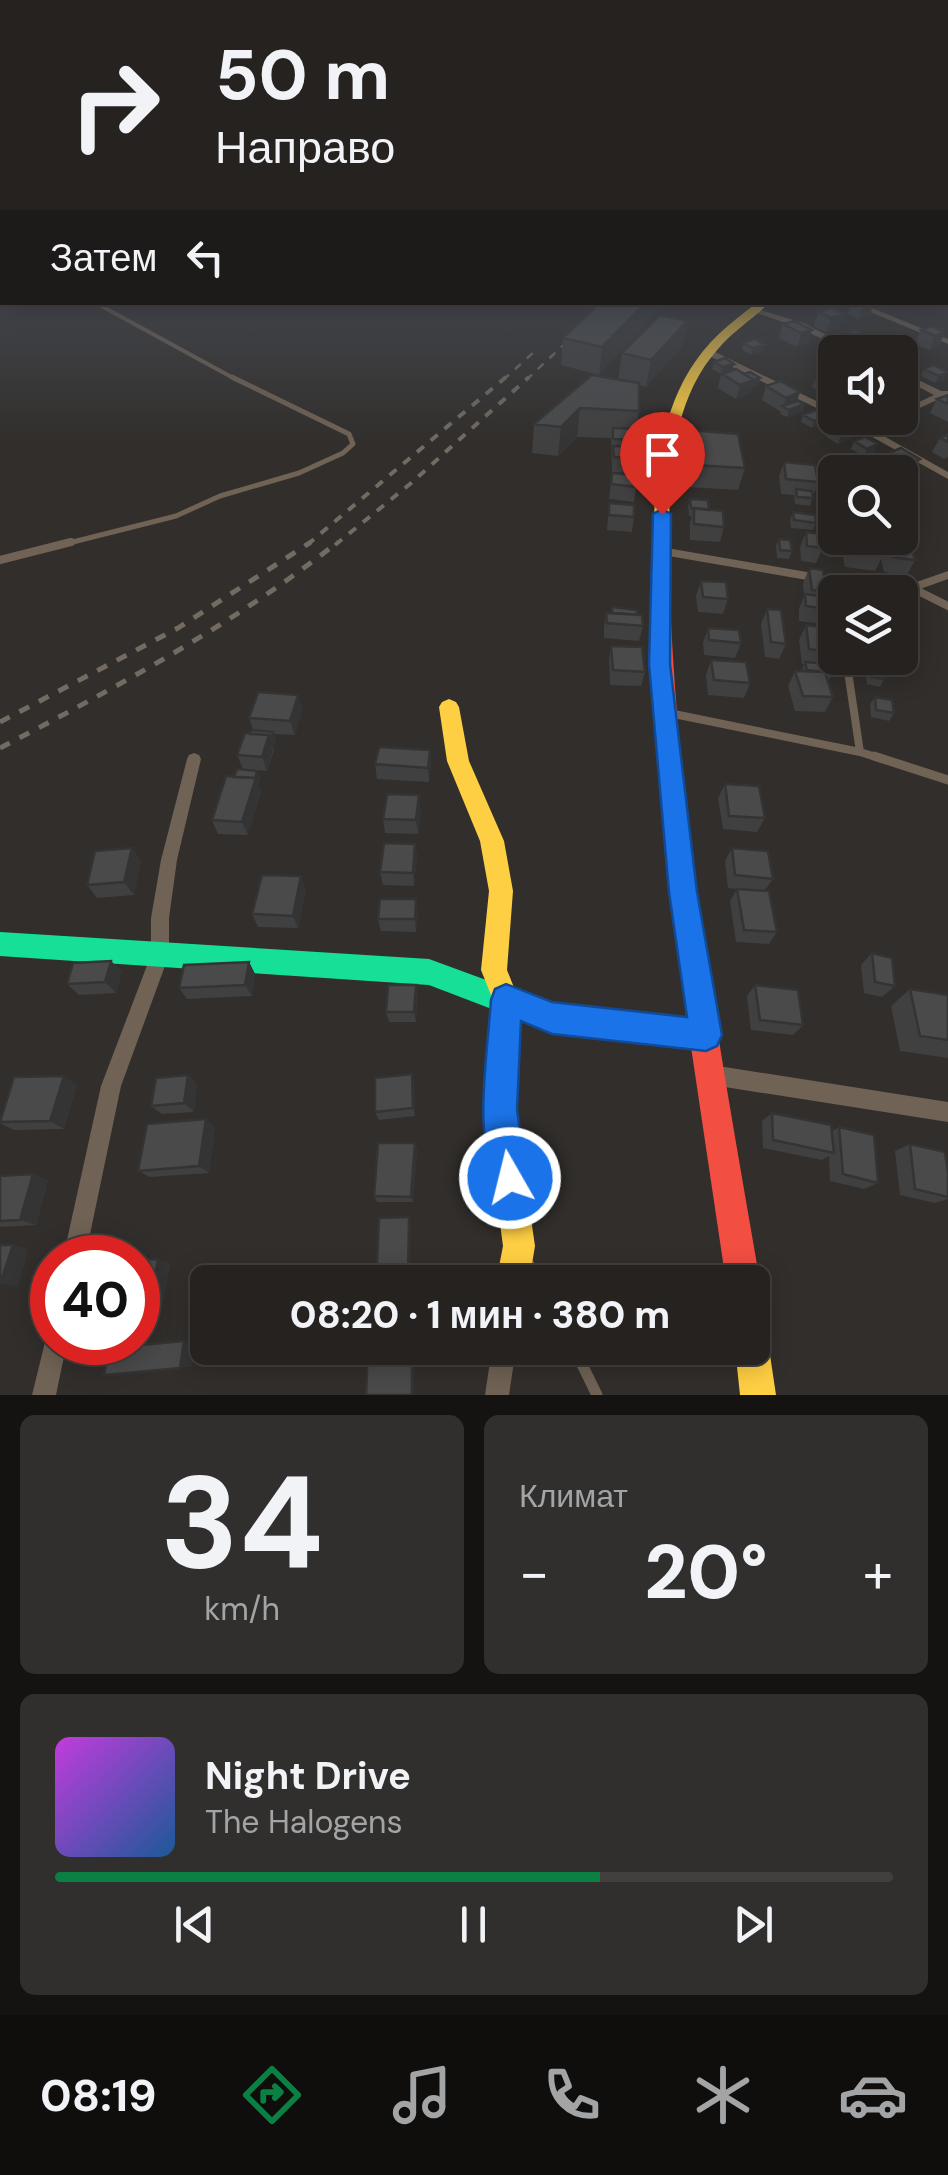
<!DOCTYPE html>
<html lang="ru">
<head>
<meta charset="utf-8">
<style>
	:root { --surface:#252220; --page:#312f2d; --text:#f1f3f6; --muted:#a3a4a5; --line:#423f3e; --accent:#0b8043 }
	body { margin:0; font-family:"DM Sans",sans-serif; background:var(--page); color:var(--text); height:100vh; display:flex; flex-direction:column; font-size:38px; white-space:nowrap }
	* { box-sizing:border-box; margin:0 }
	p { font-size:32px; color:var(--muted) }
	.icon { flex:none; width:55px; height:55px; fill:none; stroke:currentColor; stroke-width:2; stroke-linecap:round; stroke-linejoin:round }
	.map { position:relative; height:1395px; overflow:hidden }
	.details { display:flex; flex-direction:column; gap:20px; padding:20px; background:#141312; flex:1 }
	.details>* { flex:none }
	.top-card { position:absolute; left:0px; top:0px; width:950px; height:305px; box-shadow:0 5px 25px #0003,0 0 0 2px var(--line); background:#252220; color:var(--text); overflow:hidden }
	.buttons { position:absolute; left:818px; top:335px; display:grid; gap:20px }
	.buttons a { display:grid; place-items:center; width:100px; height:100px; border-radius:15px; background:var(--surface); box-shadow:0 5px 25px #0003,0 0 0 2px var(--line); font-size:50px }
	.speed { position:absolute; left:30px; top:1235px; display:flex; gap:20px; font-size:50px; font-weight:700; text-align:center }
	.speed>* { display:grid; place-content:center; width:130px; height:130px; border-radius:50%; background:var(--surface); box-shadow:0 5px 25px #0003,0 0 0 2px var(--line); line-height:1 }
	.speed .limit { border:15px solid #d22; background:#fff; color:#111 }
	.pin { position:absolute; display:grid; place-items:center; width:85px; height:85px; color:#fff; margin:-102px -42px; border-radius:50% 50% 50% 0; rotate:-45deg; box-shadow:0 0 10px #0007 }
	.pin .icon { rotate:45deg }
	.me { position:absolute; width:110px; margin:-55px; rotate:352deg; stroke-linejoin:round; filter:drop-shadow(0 0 8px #0008) }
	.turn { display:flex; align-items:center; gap:35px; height:210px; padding:0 50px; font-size:45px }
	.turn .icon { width:130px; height:130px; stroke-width:2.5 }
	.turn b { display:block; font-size:70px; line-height:85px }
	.then { display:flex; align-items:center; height:95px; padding:0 50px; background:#0003; gap:20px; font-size:38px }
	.big { font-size:75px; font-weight:800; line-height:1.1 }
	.details .tile { flex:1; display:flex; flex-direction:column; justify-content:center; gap:15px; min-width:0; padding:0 35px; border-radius:15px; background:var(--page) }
	.details .dial { align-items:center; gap:0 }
	.dial b { font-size:130px; line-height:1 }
	.song { display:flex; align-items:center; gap:30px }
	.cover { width:120px; height:120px; border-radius:15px; background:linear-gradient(135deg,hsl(290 70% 55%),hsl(210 70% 35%)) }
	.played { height:10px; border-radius:5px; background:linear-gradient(90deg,var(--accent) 65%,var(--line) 65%) }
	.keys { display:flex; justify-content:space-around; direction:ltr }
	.heat { display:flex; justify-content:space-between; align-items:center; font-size:55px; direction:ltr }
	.details .tiles { flex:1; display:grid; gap:20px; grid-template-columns:1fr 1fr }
	.tile:last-child { grid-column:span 2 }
	.trip { position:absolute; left:190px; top:1265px; width:580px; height:100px; border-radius:15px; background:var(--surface); box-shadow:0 5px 25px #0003,0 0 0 2px var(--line); font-weight:800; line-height:100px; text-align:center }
	.dock { display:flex; height:160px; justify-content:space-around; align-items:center; background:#0f0e0d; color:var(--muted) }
	.dock .icon { width:70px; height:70px }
	.dock .current { color:var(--accent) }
	.dock b { font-size:45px; color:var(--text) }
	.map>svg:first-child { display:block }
</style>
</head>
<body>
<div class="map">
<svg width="948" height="1395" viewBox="0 0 948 1395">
	<rect width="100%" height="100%" fill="#312e2b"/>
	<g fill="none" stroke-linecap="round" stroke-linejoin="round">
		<path stroke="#706254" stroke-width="4" d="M94,302L237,380
			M798,302H804"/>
		<path stroke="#706254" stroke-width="5" d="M61,545L176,516L220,496L299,473L343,453L353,444L349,434L232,377"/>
		<path stroke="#706254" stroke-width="8" d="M0,560L71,542
			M912,588L948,606
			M669,713L860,752L846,658
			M860,752L882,759"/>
		<path stroke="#706254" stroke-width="9" d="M874,756L948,780"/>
		<path stroke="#706254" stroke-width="11" d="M528,1263L539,1282
			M574,1348L597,1395"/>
		<path fill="#706254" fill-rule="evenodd" d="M846,302H857L948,339V344Z
			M754,308L803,323L860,352H850L797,327L754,312Z
			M705,350H711L835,410V417L705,354Z
			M900,371L941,391H948V401L941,398L900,417V411L934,395L900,377Z
			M838,418H849L866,427L885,418H896L873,430L948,472V479Z
			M661,547L865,582L911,584L948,571V579L912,592L865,590L657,554V548Z
			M194,753L199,755L201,759L177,860L169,918V955L121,1086L85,1258H63L101,1086L151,955V918L161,860L187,759L189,755Z
			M712,1065L948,1102V1122L712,1085L705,1082L702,1075L705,1068Z
			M52,1331V1342H67L56,1395H32L47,1334Z
			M492,1348H516L509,1395H485Z"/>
		<path fill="#16e098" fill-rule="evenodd" d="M0,932L429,959L552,1004L578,1010L582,1020L578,1030L568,1034L552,1032L429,985L0,956Z"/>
		<path fill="#ffcf43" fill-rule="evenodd" d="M758,302H770C753,319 733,331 718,349C666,407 669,493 669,565L661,570L655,569L653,565C654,488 655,403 710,343C724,328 741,315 758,302Z
			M449,699L456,702L459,707L469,761L504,841L513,891L507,970L519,1000L515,1110L535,1246L529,1282H496L503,1246L485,1110L493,1000L481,970L489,891L480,841L447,761L439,707L442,702Z
			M752,1331L764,1336L769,1348L776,1395H740L735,1348H752Z"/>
		<path fill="#f24e42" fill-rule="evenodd" d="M661,560L669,565C675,809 719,1043 760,1282L752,1295V1282H726L691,1047L568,1034L558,1030L554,1020L558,1010L568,1006L687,1019L657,745L653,565Z"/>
		<path stroke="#736a61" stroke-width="2.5" stroke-dasharray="8 8" stroke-linecap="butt" d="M503,380L534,352
			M526,380L610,302"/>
		<path stroke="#736a61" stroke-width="4" stroke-dasharray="9 9" stroke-linecap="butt" d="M307,545L506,377
			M335,545L410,484L529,377"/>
		<path stroke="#736a61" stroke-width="5" stroke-dasharray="11 11" stroke-linecap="butt" d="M0,722L178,628L311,542
			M0,748C117,687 234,624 338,542"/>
	</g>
	<path fill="#404040" d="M601,302H666L599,375L561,365L563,338Z
		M852,302H874L870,315L858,319L848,314Z
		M818,312L844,314L839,328L826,332L814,326Z
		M687,321L682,347L646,387L639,385V411L634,447L636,458L634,473L612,472L611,438L577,437L558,456L532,453L534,424L618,379L622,353Z
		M783,324L812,330L808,343L797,347L779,338Z
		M931,326L939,346L929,350L915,344L921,330Z
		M846,333L864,341L854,344L844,339Z
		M743,343L765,345L763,351L751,355L742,350Z
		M820,349L840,350L827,360L817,355Z
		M714,362L732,370L760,378L758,385L752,387L750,394L736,399L718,388L721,374L712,369Z
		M924,369L944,379L935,383L921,376Z
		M900,372L917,378L910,393L900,397Z
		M814,380L835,382L834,390L824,394L812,387Z
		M766,386L805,404L803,411L787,417L780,414L781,412L762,400Z
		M948,395V422L930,413L937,399Z
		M803,415L824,423L812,428L801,422Z
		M830,422L857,424L851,438L838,444L825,436Z
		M688,430L745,468L738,490L687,487L683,452Z
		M948,434V457L944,459L932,452L940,438Z
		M854,441L875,452L864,456L851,449Z
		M887,454L920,459L912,474L900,479V472H886L880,469Z
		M784,462L818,482L810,506L795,504L794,495L781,494L779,476Z
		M612,473L636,487L634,502L609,499Z
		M690,499L709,510L724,527L720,542L690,540V523L692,516H689L688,506Z
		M609,503L634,517L632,532L607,530Z
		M793,512L816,523L813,530L791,528L790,520Z
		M806,532L823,548L816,563L801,561L800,547Z
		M849,538L882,554L888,542L915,560L907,575L884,572L881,559L875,571L845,567L842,552Z
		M779,539L792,551L789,559L777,558L776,546Z
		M809,568L826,592L824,596L828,609L821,624L799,621V609L804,596L803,584Z
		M701,581L728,599L723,614L698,612L696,596Z
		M612,607L637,615L643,626L639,641L604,638V628L606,613H611Z
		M767,609L786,644L779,659L765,657L761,624Z
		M806,625L835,653L830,664L833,673L829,680H827L833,697L825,712L795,711L788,686L795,671L802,672L804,664H802L799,640Z
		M708,628L741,643L735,658L704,655L703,643Z
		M611,646L645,672L641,686L610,685L609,660Z
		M862,658H897L888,672L864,668Z
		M711,660L750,683L744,698L708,695L706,675Z
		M871,670L884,679L880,687L867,684L866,677Z
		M298,695L302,710L295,735L274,734L276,739L273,747L274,750L267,771L243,769L237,755L253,730L249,718Z
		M875,697L894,713L889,721L871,717L870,704Z
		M430,750L431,764L429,782L377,779L375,764Z
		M257,771L260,778L258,784L261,792L248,835L218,834L212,820L234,777Z
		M725,784L765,818L757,832L723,829L718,798Z
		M421,809L418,834L385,833L383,819Z
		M415,844L417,857L414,886L383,885L380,872Z
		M132,848L141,861L134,895L97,898L87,885Z
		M732,848L773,879L765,890L777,932L769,944L736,942L730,901L737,889L728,888L725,861Z
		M306,889L298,928L258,927L252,914Z
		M418,911L416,932L381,931L378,919Z
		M872,953L895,986L882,997L864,993L861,965Z
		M111,961L122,972L116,993L79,995L67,984Z
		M249,962L255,974L252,996L187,999L179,988Z
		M755,985L803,1025L793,1035L751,1030L747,996Z
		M910,989L948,995V1058L900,1051L891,1006Z
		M418,996L416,1022H389L386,1012Z
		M412,1074L414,1083L415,1116L379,1120L375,1112Z
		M188,1075L197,1084L194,1112L162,1114L151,1106Z
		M77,1085L64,1129L14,1130L0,1123Z
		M772,1113L832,1131L839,1127L878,1183L864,1189L830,1181L829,1156L822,1160L763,1148L762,1121Z
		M215,1127L209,1173L150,1177L138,1171Z
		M415,1143L417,1151L413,1202H377L374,1196Z
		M910,1144L948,1172V1199L935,1203L900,1195L895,1151Z
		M33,1174L48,1181L36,1225L0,1227V1176Z
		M138,1260L170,1263L163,1301L138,1303Z"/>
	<path fill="#343434" d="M646,302H666L599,375L602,347Z
		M874,302L870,315L858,319L863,306Z
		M844,314L839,328L826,332L831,318Z
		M687,321L682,347L646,387L651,360Z
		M812,330L808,343L797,347L801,333Z
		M945,332L939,346L929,350L935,336Z
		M866,335L864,341L854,344L857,338Z
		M765,345L763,351L751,355L753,348Z
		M840,350L839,352H835V357L827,360L829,353Z
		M734,364L732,371L721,374L723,367Z
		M947,372L944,379L935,383L939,376Z
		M760,378L758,385L752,387L750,394L736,399L740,385Z
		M917,378L910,393L900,397L906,383Z
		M835,384L834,390L824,394L827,387Z
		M800,392L795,407H783L786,398Z
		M805,404L803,411L787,417L789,410Z
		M580,408L577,437L558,456L561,427Z
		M827,416L824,423L812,428L814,421Z
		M857,424L851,438L838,444L843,429Z
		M878,444L875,452L864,456L867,449Z
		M920,459L912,474L900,479L906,465Z
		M298,695L302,710L295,735L290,721Z
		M273,732L276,739L267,771L262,757L269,735Z
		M430,750L431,764L429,782L428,768Z
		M257,771L260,778L258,784L261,792L248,835L242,822Z
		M419,795L421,809L418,834L416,820Z
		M415,844L417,857L414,886L413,873Z
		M132,848L141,861L134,895L124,882Z
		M301,876L306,889L298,928L293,916Z
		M416,899L418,911L416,932L415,919Z
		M111,961L122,972L116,993L105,982Z
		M249,962L255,974L252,996L245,985Z
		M416,985L418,996L416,1022L414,1012Z
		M412,1074L414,1083L415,1116L413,1108Z
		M188,1075L197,1084L194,1112L184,1103Z
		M64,1076L77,1085L64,1129L50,1121Z
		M206,1119L215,1127L209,1173L199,1166Z
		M415,1143L417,1151L413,1202L411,1197Z
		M33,1174L48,1181L36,1225L20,1220Z
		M409,1217L411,1222L410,1282H408Z
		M13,1245L29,1249L18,1287L1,1284Z
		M158,1259L170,1263L163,1301L151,1299Z
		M184,1341L195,1342L192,1367L180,1368Z
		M412,1348H415L414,1395H412Z"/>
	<path fill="#4a4a4a" stroke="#343434" stroke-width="2.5" d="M601,302H646L602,347L563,338Z
		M831,308L844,314L831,318L818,312Z
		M660,315L687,321L651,360L622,353Z
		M794,321L812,330L801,333L783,324Z
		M931,326L945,332L935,336L921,330Z
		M855,330L866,335L857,338L846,333Z
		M755,339L765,345L753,348L743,343Z
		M830,345L840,350L829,353L820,349Z
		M895,346L907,351L900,354V352H889L884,350Z
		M725,358L734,364L723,367L714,362Z
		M933,365L947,372L939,376L924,369Z
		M736,369L754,380L740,385L722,374Z
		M750,372L760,378L754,380L744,374Z
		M900,372H902L917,378L906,383L900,379Z
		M592,375L639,383V411L580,408L561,427L534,424Z
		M824,376L835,382V384L827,387L814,380Z
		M780,381L800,392L786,398L766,386Z
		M948,395V404L937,399Z
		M798,401L805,404L789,410L782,406Z
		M816,410L827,416L814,421L803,415Z
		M841,418H846L857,424L843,429L830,422Z
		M613,428L635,429V440L613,439Z
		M688,430L738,434L745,468L692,465Z
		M948,434V442L940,438Z
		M865,437L878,444L867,449L854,441Z
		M613,446L635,447L636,458L614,457Z
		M901,448L920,459L906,465L887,454Z
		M784,462L815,465L818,482L786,479Z
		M612,473L637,475L636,487L611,484Z
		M796,489L812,491L813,498L797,497Z
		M690,499L708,500L709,510L691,508Z
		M609,503L634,505V517L609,515Z
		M694,508L723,511L724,527L694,524Z
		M793,512L815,515L816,523L794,520Z
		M806,532L821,534L823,548L807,546Z
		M849,538L879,540L883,556L852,552Z
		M779,539L790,540L792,551L780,550Z
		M888,542L910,544L915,560L892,557Z
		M809,568L823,570L826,592L812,590Z
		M701,581L726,582L728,599L703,597Z
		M861,589L880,592H862Z
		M805,594L827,597L828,609L806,606Z
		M612,607L637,610V615L612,613Z
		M767,609L781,610L786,644L771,642Z
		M606,613L642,615L643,626L607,623Z
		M806,625L832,628L835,653L809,649Z
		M708,628L739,630L741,643L709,640Z
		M611,646L642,647L645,672L613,670Z
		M711,660L746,662L750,683L714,680Z
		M805,662L831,664L833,673L807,670Z
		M871,670L884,672V679L871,677Z
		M795,671L825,672L833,697L803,696Z
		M258,692L298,695L290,721L249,718Z
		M875,697L892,700L894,713L876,710Z
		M251,730L273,732L270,740L269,735L250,734Z
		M245,733L269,735L262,757L237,755Z
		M379,747L430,750L428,768L375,764Z
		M237,769L257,771L255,778L234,777Z
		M226,776L256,778L242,822L212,820Z
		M725,784L759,786L765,818L729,816Z
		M387,794L419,795L416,820L383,819Z
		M384,843L415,844L413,873L380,872Z
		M132,848L124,882L87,885L95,851Z
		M732,848L768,851L773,879L735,875Z
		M262,875L301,876L293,916L252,914Z
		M737,889L769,891L777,932L744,930Z
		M380,899H416L415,919H378Z
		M872,953L892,958L895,986L875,982Z
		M111,961L105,982L67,984L73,963Z
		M249,962L245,985L179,988L184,965Z
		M388,985H416L414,1012H386Z
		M755,985L798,990L803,1025L760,1020Z
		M910,989L948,995V1040L920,1036Z
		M412,1074L413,1108L375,1112V1078Z
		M188,1075L184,1103L151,1106L156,1078Z
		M64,1076L50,1121L0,1122L14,1077Z
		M772,1113L831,1125L834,1153L773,1140Z
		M206,1119L199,1166L138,1171L147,1124Z
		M839,1127L874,1135L878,1183L843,1174Z
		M378,1143H415L411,1197L374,1196Z
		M910,1144L945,1152L948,1172V1197L915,1189Z
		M33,1174L20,1220L0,1221V1176Z
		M409,1217L408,1282H376L379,1218Z
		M0,1245H13L0,1284Z
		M158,1259L151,1299L138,1300V1260Z
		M184,1341L180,1368L104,1375L109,1348Z
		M368,1348H412V1395H366Z"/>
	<linearGradient id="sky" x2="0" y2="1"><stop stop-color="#1b1918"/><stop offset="0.56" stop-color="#484c55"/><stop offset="1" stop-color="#484c55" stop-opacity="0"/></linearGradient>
	<rect width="948" height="446" fill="url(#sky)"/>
	<path fill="#1a73e8" stroke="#114b97" stroke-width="2.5" d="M662,509L671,514L670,664L697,892L722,1035L717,1046L706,1051L552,1034L521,1021L517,1110L527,1178L522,1190L510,1195L497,1190C473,1133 487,1060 491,1000L495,989L506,984L552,1002L687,1017L669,892L649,664L653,514Z"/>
</svg>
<div class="buttons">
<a><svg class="icon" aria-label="sound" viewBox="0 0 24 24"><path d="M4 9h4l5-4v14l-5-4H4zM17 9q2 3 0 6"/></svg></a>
<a><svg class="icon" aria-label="search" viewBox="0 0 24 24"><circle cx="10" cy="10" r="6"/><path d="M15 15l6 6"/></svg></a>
<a><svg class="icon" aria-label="layers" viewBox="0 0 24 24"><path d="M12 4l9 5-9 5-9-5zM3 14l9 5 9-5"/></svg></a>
</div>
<div class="speed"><div class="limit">40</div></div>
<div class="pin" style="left:662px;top:514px;background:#d93025"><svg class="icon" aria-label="arrive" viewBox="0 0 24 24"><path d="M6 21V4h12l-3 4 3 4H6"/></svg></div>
<svg class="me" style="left:510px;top:1178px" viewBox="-20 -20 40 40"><circle r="17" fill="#1a73e8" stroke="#fff" stroke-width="3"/><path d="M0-11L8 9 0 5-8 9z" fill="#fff"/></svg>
<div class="trip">08:20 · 1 мин · 380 m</div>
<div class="top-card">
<div class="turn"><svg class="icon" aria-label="right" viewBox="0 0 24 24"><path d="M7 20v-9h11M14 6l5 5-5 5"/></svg><div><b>50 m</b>Направо</div></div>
<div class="then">Затем<svg class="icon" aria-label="left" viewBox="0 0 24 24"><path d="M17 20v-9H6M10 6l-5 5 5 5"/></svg></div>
</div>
</div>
<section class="details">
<div class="tiles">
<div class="tile dial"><b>34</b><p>km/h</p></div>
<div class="tile"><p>Климат</p>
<div class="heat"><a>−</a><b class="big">20°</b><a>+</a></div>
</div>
<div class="tile">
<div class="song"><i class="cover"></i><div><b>Night Drive</b><p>The Halogens</p></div></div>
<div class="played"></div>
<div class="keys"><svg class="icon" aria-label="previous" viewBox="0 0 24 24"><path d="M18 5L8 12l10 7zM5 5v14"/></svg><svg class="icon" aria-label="pause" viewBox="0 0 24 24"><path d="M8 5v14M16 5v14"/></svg><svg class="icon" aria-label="next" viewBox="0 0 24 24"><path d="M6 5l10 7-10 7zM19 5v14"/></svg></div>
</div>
</div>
</section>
<nav class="dock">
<b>08:19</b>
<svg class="icon current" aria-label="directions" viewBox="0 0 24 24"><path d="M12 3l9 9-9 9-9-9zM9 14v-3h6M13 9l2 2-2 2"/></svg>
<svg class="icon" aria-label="music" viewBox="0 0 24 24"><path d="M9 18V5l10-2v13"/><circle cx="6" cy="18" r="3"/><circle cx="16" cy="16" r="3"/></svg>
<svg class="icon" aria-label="phone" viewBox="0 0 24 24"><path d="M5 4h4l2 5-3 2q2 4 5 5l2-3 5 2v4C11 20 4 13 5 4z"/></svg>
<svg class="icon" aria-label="climate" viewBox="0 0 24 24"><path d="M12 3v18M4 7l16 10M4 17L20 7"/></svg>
<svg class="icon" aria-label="car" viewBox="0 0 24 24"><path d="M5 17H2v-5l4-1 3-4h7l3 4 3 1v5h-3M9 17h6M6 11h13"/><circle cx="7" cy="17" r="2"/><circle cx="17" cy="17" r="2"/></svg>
</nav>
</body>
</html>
